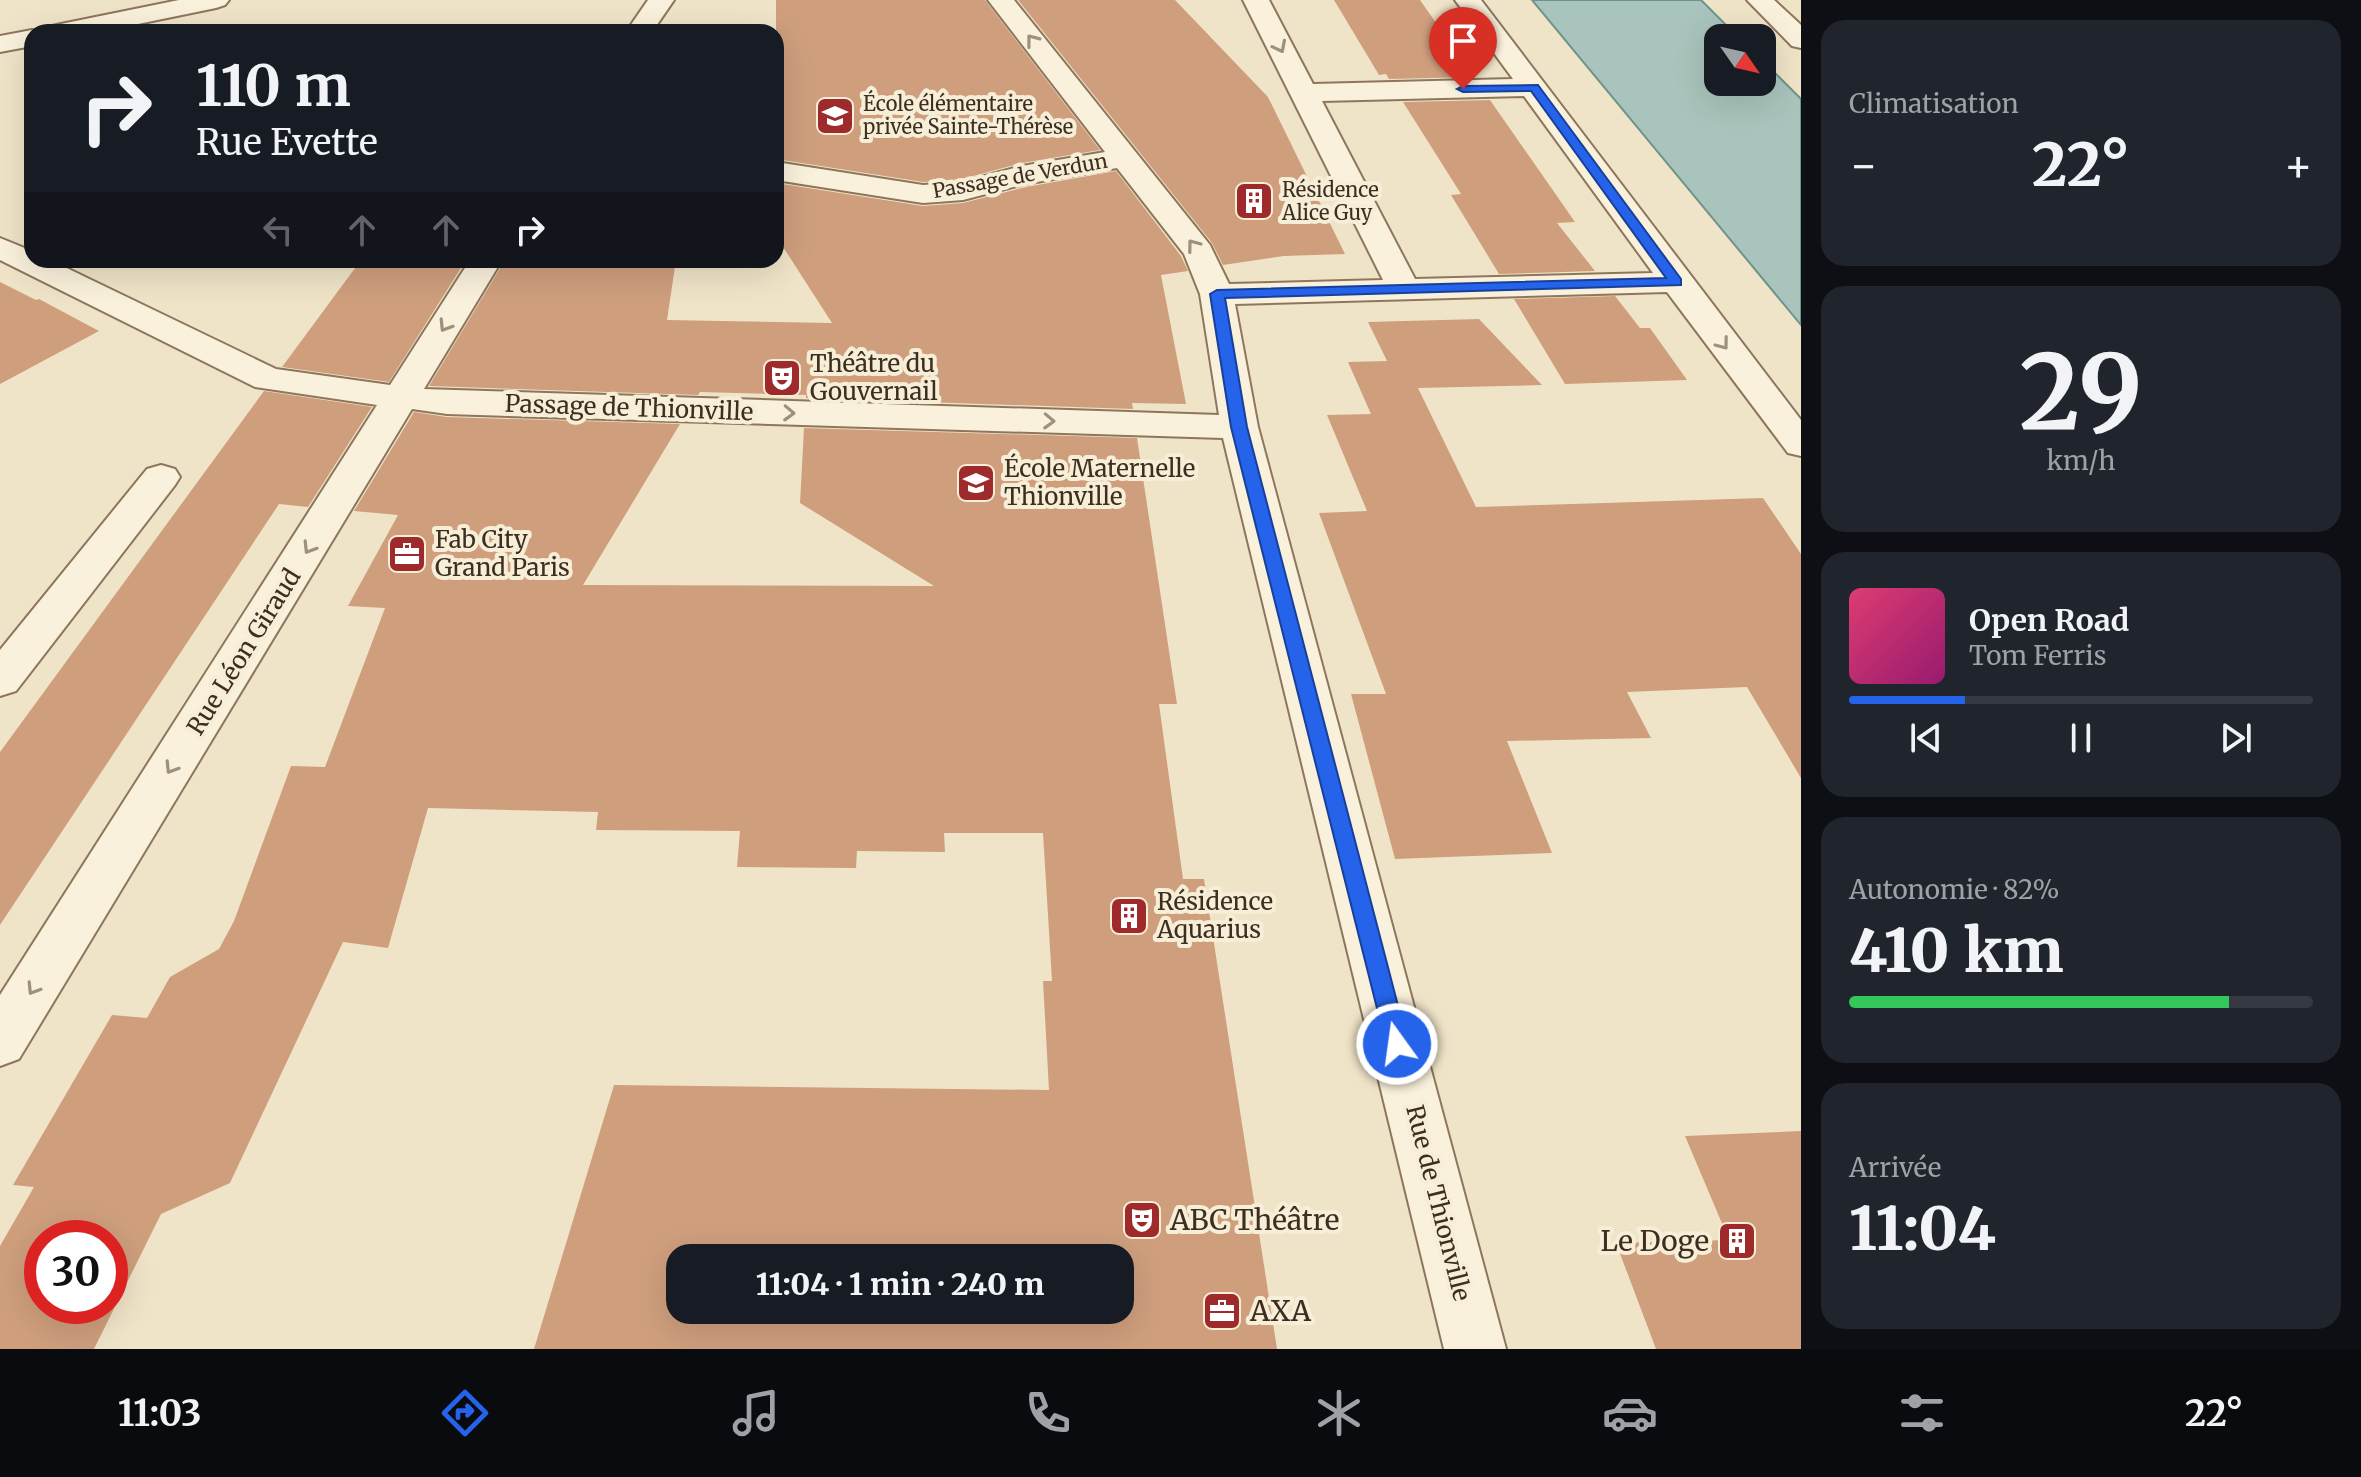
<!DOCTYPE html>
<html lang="fr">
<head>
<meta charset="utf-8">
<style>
	:root { --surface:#171b24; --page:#20242c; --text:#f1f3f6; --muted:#9ea1a6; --line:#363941; --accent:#2563eb }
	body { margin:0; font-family:Merriweather,serif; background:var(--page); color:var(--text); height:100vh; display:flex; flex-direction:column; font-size:30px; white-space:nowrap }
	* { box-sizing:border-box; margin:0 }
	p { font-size:26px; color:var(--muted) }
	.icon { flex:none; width:44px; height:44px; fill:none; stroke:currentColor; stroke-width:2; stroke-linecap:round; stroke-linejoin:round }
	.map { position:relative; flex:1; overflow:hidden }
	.panel { display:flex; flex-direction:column; gap:20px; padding:20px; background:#0d0f14; width:560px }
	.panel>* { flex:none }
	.top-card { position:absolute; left:24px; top:24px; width:760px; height:244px; border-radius:24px; box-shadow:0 8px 32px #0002; background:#171b24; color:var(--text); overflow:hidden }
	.needle { width:52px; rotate:124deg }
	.buttons { position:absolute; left:1704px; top:24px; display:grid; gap:16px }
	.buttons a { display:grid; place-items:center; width:72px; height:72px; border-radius:16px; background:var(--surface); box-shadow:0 8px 32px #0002; font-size:40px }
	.speed { position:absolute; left:24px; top:1220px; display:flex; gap:16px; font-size:40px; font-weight:700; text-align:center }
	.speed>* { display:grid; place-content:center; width:104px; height:104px; border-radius:50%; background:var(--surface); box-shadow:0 8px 32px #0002; line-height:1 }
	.speed .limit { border:12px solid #d22; background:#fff; color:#111 }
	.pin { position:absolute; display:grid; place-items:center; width:68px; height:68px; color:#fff; margin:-82px -34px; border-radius:50% 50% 50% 0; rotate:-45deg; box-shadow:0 0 8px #0007 }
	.pin .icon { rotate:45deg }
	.me { position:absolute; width:88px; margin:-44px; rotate:346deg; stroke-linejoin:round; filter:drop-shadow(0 0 6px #0008) }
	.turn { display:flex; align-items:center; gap:28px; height:168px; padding:0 40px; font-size:36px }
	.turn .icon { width:104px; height:104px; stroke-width:2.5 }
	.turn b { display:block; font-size:56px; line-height:68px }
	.lanes { display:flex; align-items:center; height:76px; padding:0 40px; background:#0003; justify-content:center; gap:40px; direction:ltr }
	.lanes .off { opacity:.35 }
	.big { font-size:60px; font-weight:800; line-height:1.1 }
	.panel .card { flex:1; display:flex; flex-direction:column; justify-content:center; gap:12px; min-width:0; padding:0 28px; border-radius:24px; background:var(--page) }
	.panel .dial { align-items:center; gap:0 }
	.dial b { font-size:104px; line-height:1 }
	.song { display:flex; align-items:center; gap:24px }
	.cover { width:96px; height:96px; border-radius:12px; background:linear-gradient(135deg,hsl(340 70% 55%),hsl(320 70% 35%)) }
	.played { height:8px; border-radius:4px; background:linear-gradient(90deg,var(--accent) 25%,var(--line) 25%) }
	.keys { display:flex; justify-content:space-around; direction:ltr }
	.heat { display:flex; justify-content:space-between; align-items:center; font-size:44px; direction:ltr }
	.charge { height:12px; border-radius:6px; background:linear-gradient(90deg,#34c759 82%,var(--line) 0) }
	.trip { position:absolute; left:666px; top:1244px; width:468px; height:80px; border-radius:24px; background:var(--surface); box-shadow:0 8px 32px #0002; font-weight:800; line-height:80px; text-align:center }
	.tabs { display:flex; height:128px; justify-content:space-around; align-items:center; background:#090b0e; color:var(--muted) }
	.tabs .icon { width:56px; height:56px }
	.tabs .on { color:var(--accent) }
	.tabs b { font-size:36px; color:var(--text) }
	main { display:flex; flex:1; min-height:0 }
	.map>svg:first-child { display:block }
</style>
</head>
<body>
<main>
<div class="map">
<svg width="1801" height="1349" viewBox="0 0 1801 1349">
	<rect width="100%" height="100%" fill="#f0e4c8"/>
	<path fill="#a9c4bc" stroke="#6f938a" stroke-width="2" d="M1532,0H1701L1739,38H1718V82H1762V60L1801,99V325Z"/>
	<path fill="#cf9f7d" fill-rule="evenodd" d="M776,0H985L1100,150L1022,163L962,179L923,182L776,159Z
		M1018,0H1175L1268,97L1345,254L1284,256L1223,265L1212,243Z
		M1334,0H1420L1474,77L1389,79L1386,74L1379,75Z
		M1490,100L1575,222L1557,223L1595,271L1499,274L1451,195L1461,194L1403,102Z
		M1116,171L1181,256L1188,271L1161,275L1186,404L1132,403L1133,409L806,398V395L700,392L698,395L429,386L505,260H676L667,320L832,323L776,236V183L923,206L963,203L1026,187Z
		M361,260H466L389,382L282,367Z
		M0,282L36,300L39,299L99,331L0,384Z
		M1615,296L1640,328H1650L1687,380L1565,384L1514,299Z
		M1479,319L1542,385L1418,388L1476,507L1763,498L1801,554V778L1747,687L1627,692L1651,738L1507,741L1552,853L1395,859L1351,694H1386L1319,513L1367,511L1327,415L1371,414L1348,362L1387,361L1368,322Z
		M264,391L372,407L308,507L279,504L0,925V752Z
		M414,412L447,417L680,424L583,585L934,586L800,503L804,428L1137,438L1177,704H1159L1183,879H1204L1277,1349H534L614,1085L1049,1090L1043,981H1052L1043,833H944L945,852L857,851L856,868L737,867L740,831L596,830L598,812L428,808L388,948L343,942L230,1183L161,1214L94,1349H0V1246L34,1187L13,1185L112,1015L147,1018L170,977L219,949L234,921L291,766L325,767L385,608L348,606L398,515L354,511ZM42,1238H110V1306H42ZM680,1258H1120V1310H680Z
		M1801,1131V1349H1656L1616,1243L1729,1240L1685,1136Z"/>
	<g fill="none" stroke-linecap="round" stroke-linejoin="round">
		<g stroke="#8d765c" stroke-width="4">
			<path id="minor" d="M179,0H229L225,5L216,8L99,32H48L52,26L61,24Z
				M648,0H674L652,32H626Z
				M988,0H1014L1210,245L1229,284L1383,280L1243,0H1269L1313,84L1513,79L1455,0H1481L1801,420V456L1788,453L1667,292L1235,304L1258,427L1506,1349H1444L1223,438L447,414L412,409L19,1059L0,1066V995L377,405L255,387L0,260V238L32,251V260H50L276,369L390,385L470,260H502L424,389L1219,415L1200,294L1184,254L1117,168L1025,184L963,200L923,203L776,180V162L923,185L962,182L1022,166L1105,152ZM1524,96L1653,273L1415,279L1322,101Z
				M1747,0H1774L1801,25V48L1792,46Z
				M32,30L40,32H32V46L0,52V36Z
				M161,465L175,469L180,477L175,485L16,691L0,696V650L147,469Z"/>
		</g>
		<use href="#minor" fill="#faf1dc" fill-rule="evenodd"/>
	</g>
	<defs><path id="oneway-chevron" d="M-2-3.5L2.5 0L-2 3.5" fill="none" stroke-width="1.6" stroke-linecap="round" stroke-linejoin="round" transform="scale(2)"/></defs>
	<g stroke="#9c907e">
		<use href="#oneway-chevron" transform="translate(1032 40) rotate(-128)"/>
		<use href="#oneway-chevron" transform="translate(1280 47) rotate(63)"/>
		<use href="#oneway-chevron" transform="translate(1193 245) rotate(-127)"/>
		<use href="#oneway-chevron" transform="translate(445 326) rotate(122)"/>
		<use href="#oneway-chevron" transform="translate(1723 344) rotate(53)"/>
		<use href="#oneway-chevron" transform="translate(789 413) rotate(2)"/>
		<use href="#oneway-chevron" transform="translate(1049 421) rotate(2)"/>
		<use href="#oneway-chevron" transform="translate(309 548) rotate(122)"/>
		<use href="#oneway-chevron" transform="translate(171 768) rotate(122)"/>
		<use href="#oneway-chevron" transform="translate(33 989) rotate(122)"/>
	</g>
	<path fill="#2563eb" stroke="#184099" stroke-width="2" d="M1538,85L1681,279V285L1225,298L1247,427L1408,1044L1405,1051L1397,1054L1389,1051L1386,1044L1231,427L1210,294L1217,290L1666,278L1531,91L1463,92L1457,89L1463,86Z"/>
	<defs>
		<g id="school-square" transform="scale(2)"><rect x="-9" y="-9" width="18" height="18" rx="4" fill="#9e2a2b" stroke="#f7eed8"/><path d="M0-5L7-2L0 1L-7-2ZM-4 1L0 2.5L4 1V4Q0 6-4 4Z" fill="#fff"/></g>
		<g id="building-square" transform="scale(2)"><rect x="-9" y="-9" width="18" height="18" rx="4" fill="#9e2a2b" stroke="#f7eed8"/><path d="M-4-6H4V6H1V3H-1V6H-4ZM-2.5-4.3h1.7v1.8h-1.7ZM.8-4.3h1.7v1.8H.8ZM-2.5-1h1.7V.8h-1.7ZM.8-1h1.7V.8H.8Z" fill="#fff"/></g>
		<g id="theatre-square" transform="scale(2)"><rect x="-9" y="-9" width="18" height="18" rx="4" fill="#9e2a2b" stroke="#f7eed8"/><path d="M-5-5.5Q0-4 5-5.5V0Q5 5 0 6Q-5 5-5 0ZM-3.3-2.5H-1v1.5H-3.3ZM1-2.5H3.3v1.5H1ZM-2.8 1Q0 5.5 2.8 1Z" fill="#fff"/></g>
		<g id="office-square" transform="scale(2)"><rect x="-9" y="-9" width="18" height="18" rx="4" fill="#9e2a2b" stroke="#f7eed8"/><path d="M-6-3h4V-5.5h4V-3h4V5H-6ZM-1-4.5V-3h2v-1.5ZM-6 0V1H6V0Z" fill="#fff"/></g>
	</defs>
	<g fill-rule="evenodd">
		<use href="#school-square" x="835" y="116"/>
		<use href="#building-square" x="1254" y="201"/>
		<use href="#theatre-square" x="782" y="378"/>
		<use href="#school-square" x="976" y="483"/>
		<use href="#office-square" x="407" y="554"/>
		<use href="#building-square" x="1129" y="916"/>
		<use href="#theatre-square" x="1142" y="1220"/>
		<use href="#building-square" x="1737" y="1241"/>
		<use href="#office-square" x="1222" y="1311"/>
	</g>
	<g text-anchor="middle" stroke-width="8" stroke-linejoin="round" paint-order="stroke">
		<g font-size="20" fill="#3d2e20" stroke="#f7eed8" text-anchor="start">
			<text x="863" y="111">École élémentaire<tspan x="863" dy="23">privée Sainte-Thérèse</tspan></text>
			<text x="1282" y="197">Résidence<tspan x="1282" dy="23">Alice Guy</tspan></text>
		</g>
		<g font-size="20" fill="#3d2e20" stroke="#f7eed8">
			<text transform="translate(1020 176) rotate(-10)" y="7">Passage de Verdun</text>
		</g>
		<g font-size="24" fill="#3d2e20" stroke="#f7eed8" text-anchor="start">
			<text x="810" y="372">Théâtre du<tspan x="810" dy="28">Gouvernail</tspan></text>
			<text x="1004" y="477">École Maternelle<tspan x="1004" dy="28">Thionville</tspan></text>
			<text x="435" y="548">Fab City<tspan x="435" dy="28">Grand Paris</tspan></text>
			<text x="1157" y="910">Résidence<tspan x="1157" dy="28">Aquarius</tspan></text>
		</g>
		<g font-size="24" fill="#3d2e20" stroke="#f7eed8">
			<text transform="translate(629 408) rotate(2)" y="8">Passage de Thionville</text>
			<text transform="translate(244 652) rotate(-58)" y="8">Rue Léon Giraud</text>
			<text transform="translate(1438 1203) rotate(76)" y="8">Rue de Thionville</text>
		</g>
		<g font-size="28" fill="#3d2e20" stroke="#f7eed8" text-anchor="start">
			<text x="1170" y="1230">ABC Théâtre</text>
			<text x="1709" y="1251" text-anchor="end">Le Doge</text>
			<text x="1250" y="1321">AXA</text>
		</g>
	</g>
</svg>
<div class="buttons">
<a><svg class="needle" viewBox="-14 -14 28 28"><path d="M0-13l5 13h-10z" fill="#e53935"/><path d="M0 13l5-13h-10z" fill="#9ea1a6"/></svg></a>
</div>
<div class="speed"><div class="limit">30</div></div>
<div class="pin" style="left:1463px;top:89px;background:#d93025"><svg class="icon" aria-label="arrive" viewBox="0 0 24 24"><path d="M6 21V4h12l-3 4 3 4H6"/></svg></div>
<svg class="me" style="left:1397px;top:1044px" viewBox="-20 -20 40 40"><circle r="17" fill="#2563eb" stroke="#fff" stroke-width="3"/><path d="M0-11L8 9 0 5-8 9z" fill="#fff"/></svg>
<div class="trip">11:04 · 1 min · 240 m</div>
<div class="top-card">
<div class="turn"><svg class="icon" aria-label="right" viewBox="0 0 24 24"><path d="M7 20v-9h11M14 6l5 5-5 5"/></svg><div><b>110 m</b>Rue Evette</div></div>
<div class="lanes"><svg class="icon off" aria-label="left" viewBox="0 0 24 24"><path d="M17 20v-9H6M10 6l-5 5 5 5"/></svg><svg class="icon off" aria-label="ahead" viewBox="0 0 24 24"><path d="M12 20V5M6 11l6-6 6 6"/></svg><svg class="icon off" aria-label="ahead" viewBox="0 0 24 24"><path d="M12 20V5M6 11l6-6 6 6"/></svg><svg class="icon" aria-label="right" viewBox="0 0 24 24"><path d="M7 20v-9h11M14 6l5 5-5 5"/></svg></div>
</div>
</div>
<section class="panel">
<div class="card"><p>Climatisation</p>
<div class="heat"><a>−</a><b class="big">22°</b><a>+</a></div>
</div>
<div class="card dial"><b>29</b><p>km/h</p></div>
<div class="card">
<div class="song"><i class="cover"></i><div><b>Open Road</b><p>Tom Ferris</p></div></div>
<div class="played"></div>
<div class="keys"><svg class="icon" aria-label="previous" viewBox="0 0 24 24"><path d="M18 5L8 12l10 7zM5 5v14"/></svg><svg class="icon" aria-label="pause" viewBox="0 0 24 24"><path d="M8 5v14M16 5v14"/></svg><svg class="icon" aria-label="next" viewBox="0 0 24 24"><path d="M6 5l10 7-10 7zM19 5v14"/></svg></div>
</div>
<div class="card"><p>Autonomie · 82%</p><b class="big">410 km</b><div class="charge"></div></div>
<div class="card"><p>Arrivée</p><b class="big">11:04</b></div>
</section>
</main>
<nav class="tabs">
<b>11:03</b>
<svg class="icon on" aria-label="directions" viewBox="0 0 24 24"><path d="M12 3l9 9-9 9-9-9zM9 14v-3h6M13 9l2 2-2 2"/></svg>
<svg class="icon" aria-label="music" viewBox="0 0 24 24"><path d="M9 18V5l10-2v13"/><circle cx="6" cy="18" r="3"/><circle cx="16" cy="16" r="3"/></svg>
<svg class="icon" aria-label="phone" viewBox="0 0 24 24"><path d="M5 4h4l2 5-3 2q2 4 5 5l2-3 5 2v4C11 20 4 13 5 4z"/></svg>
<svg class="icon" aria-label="climate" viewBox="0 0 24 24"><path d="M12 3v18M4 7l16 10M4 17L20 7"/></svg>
<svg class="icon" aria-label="car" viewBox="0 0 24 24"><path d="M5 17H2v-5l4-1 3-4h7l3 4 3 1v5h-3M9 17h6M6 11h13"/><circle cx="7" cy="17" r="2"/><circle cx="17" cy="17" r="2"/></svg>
<svg class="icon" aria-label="filters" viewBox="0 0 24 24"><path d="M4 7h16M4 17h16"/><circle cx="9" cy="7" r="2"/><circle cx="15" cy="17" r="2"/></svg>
<b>22°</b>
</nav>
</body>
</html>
